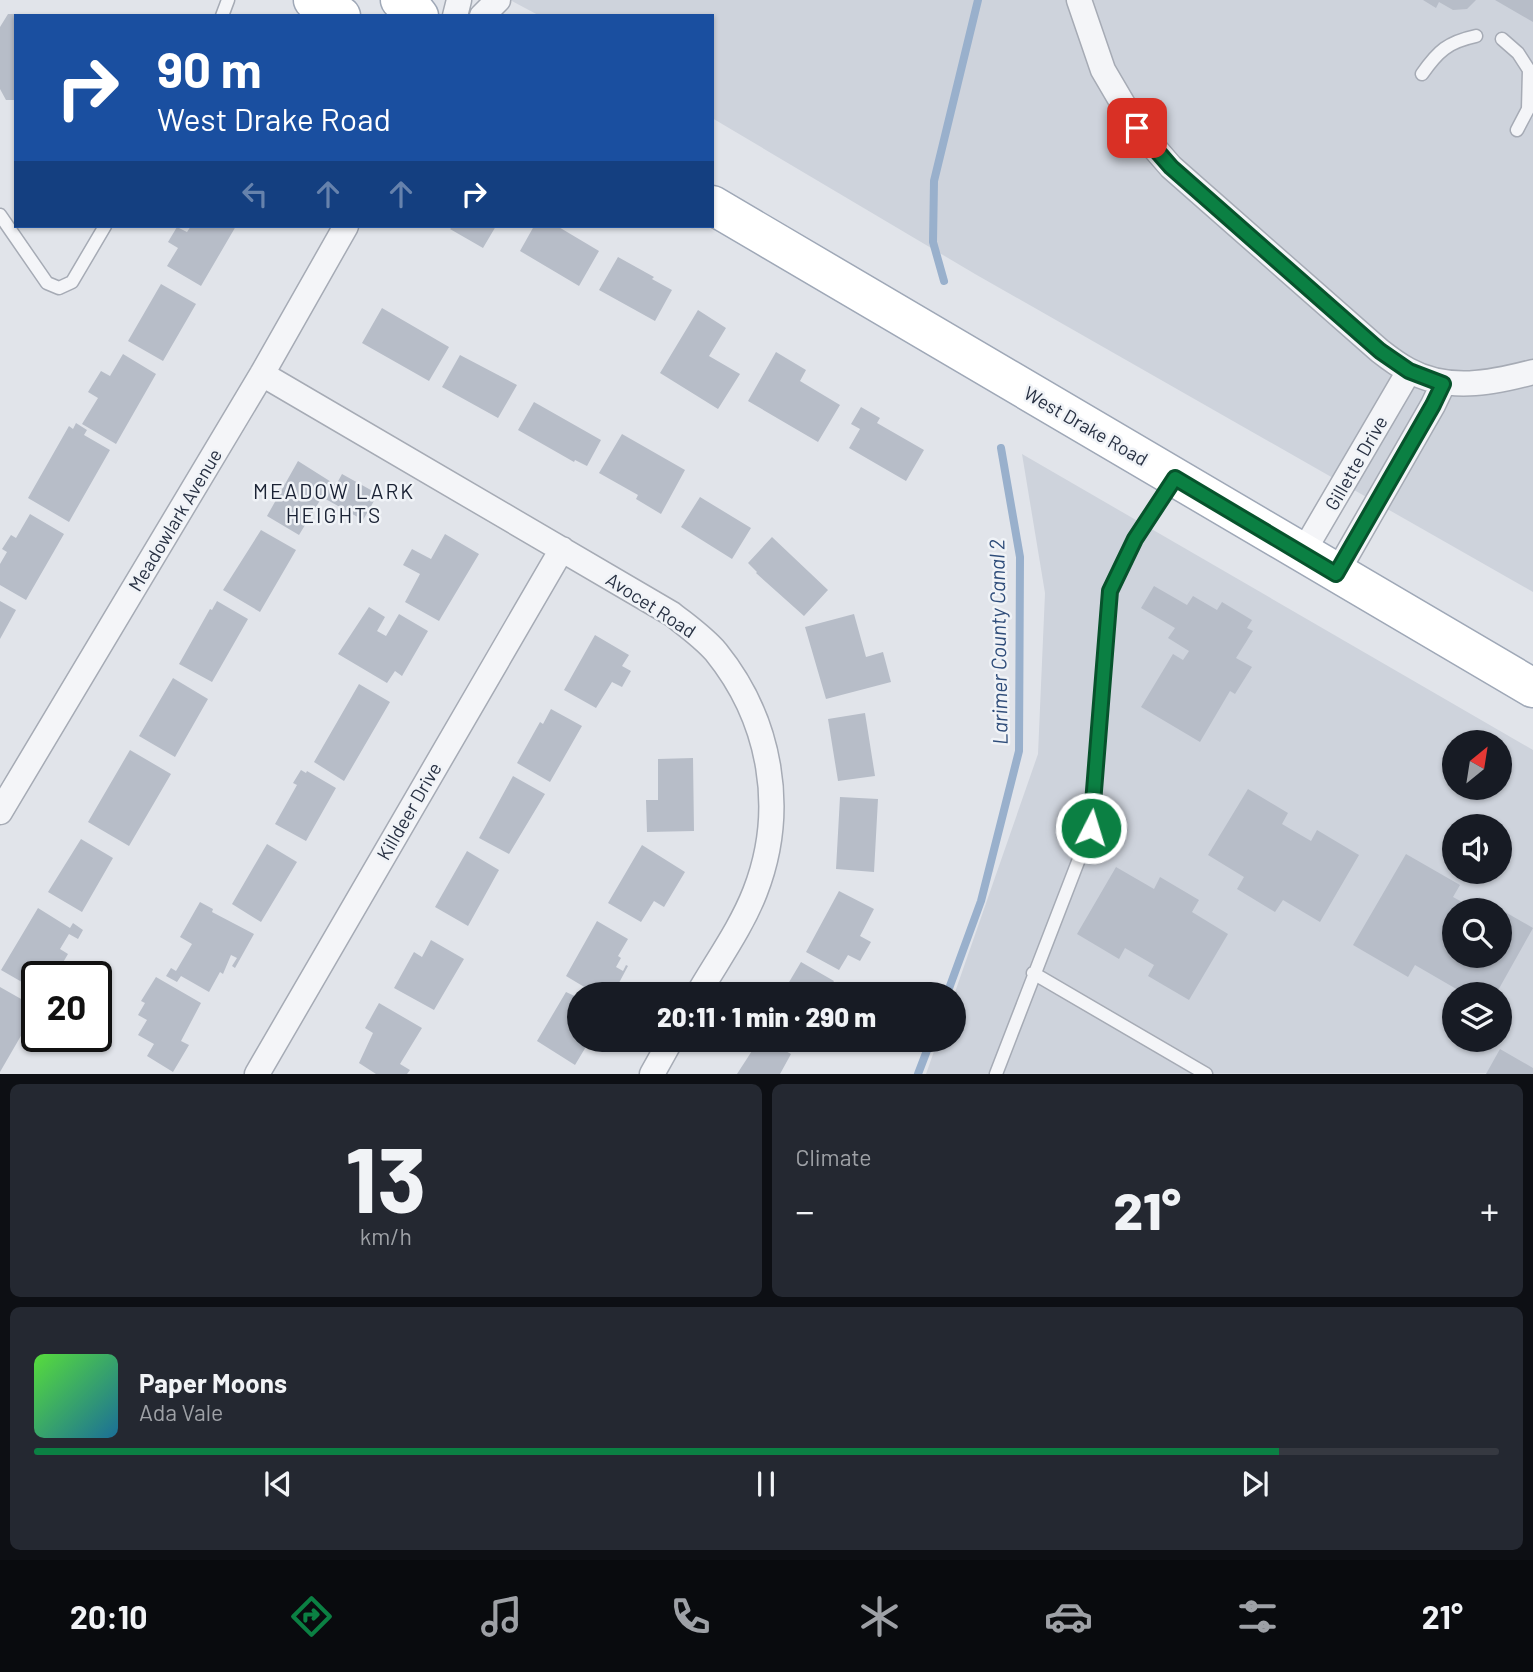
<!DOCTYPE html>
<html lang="en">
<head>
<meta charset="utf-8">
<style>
	:root { --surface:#171b24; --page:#242831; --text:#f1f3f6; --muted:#9ea1a6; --line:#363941; --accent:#0b8043 }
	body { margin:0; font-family:Barlow,sans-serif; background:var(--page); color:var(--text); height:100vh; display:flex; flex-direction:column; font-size:26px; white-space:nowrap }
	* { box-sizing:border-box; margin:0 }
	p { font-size:23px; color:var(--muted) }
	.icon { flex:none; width:38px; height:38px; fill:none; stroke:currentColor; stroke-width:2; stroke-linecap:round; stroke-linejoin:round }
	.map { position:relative; height:1074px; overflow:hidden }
	.drawer { display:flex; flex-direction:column; gap:10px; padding:10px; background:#0d0f14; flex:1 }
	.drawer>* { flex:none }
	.top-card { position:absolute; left:14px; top:14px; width:700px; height:214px; border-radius:0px; box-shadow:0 2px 5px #0004; background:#1a4fa0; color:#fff; overflow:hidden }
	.needle { width:46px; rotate:30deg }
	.fabs { position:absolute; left:1442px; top:730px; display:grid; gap:14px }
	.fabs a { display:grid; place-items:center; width:70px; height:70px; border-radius:50%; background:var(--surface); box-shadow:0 2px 5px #0004; font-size:35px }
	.speed { position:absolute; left:21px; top:961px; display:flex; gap:14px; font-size:35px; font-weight:700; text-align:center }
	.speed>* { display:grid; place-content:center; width:91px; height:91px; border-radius:50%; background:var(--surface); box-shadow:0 2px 5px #0004; line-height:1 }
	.speed .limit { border:4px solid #111; border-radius:10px; background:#fff; color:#111 }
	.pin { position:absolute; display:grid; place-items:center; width:60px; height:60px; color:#fff; margin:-30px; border-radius:14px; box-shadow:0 4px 10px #0006 }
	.me { position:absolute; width:77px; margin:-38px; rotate:5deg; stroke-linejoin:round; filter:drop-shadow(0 0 5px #0008) }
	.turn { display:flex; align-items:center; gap:24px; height:147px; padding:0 28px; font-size:32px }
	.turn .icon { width:91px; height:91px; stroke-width:2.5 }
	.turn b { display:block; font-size:49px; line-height:60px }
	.lanes { display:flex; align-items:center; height:66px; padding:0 28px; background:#0003; justify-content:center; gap:35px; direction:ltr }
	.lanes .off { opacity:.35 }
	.big { font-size:52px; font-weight:800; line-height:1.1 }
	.drawer .widget { flex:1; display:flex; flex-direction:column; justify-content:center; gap:10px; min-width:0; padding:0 24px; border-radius:10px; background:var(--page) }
	.drawer .dial { align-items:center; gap:0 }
	.dial b { font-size:91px; line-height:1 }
	.song { display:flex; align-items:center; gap:21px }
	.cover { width:84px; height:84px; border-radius:10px; background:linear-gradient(135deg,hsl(110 70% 55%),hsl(200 70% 35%)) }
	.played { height:7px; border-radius:4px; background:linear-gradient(90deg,var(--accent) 85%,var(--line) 85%) }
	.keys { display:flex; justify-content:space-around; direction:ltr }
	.heat { display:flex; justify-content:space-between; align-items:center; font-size:38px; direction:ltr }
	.drawer .tiles { flex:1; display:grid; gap:10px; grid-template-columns:1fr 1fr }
	.widget:last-child { grid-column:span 2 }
	.trip { position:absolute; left:567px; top:982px; width:399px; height:70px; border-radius:35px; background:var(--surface); box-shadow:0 2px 5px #0004; font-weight:800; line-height:70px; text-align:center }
	.tab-bar { display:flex; height:112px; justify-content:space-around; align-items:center; background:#090b0e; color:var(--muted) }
	.tab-bar .icon { width:49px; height:49px }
	.tab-bar .active { color:var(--accent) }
	.tab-bar b { font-size:32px; color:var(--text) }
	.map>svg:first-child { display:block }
</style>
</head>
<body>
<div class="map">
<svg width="1533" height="1074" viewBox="0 0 1533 1074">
	<rect width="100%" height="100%" fill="#e1e4ea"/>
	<path fill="#ced3dc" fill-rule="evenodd" d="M510,0H1533V592L975,274L712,118V16H540Z
		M1022,454L1533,750V1073L926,1074L938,1040H954V995L1038,754L1045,593ZM1454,742H1500V788H1454ZM1454,826H1500V872H1454ZM1454,910H1500V956H1454ZM1454,994H1500V1040H1454Z"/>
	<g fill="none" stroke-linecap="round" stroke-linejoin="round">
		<path stroke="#99b0cc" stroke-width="8" d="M944,281L933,242L934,181L978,0
			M947,994L981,901L1019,751L1020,557L1001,448
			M918,1074L931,1040"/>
	</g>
	<path fill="#b7bdc8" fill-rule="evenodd" d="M1423,0H1476L1467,9L1453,10L1439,2L1436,8Z
		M1495,0H1533V22Z
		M8,14H16V100H6L0,89V27Z
		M191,226H236L201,286L167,266L178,248L168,242L177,227L187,232Z
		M453,226H496L483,248L450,229Z
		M534,226H557L599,251L579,286L520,251Z
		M618,257L654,277L652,279L672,290L655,321L599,290Z
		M161,284L196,304L163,361L128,341Z
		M382,308L449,347L429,381L362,343Z
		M698,310L726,328L709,356L740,374L718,409L660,373Z
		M776,352L806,370L800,381L840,405L818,442L748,401Z
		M123,354L156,374L116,444L82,424L98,398L88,392L101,371L110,376Z
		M460,355L517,385L498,418L442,387Z
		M534,402L601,440L587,466L575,460L574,462L518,430Z
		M861,407L880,418L877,423L924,450L906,481L849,448L860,429L851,424Z
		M76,423L87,430L84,435L110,450L69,522L28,498L69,426L73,429Z
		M622,434L685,470L661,514L636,499L638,495L599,473Z
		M298,461L336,485L342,474L378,494L363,520L322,497L299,535L267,516Z
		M700,497L751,528L732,559L681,527Z
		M30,514L64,534L26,600L0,585V564L7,552L2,549L11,535L16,538Z
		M261,530L296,550L260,612L223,590Z
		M445,534L479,554L439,621L405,602L420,574L403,565L412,549L431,559Z
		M772,537L828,590L804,616L756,573L757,572L748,563Z
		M1154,586L1187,605L1193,596L1217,610L1222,602L1252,620L1247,628L1253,631L1236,658L1252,667L1235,694L1230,691L1200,742L1141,707L1173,654L1183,660L1189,651L1168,638L1175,628L1141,608Z
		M0,601L16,610L0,639Z
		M217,601L248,619L212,682L179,664L210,609L212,610Z
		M369,607L385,617L377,631L386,636L399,614L428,631L402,676L395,671L387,683L338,654Z
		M854,614L866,657L883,652L891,682L826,699L805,627Z
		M595,635L629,655L622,666L631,671L622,687L612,682L596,708L564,690Z
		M173,678L208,699L175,757L139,736Z
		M359,684L390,702L344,781L314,762Z
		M551,709L582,726L550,782L517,763L540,722L543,724Z
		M865,713L875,776L838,781L828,719Z
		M130,750L171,774L129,846L88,822Z
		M693,758L694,831L647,832L646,800H658V759Z
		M301,770L306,773L307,771L336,788L306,841L275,824L297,785L293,783Z
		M513,776L545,794L509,854L479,838Z
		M1248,789L1288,813L1282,824L1311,841L1317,830L1359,855L1320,922L1283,900L1275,912L1237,889L1244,877L1208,855Z
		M840,797L878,799L874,872L836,869Z
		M81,839L113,858L82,912L48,892Z
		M267,844L297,862L261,922L232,904Z
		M642,845L685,872L664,907L654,901L641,922L608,903Z
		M467,851L499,870L468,926L435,907Z
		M1406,854L1460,885L1453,897L1473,908L1479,897L1533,928L1496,994H1465L1415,965L1408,977L1353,945ZM1454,910H1500V956H1454Z
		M1116,867L1154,889L1160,877L1199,900L1192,912L1228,934L1189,1000L1148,976L1154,965L1125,948L1119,959L1077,934Z
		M839,891L874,909L860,936L871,942L860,961L848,955L839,970L806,952Z
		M200,902L213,909L212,912L254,934L235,968L232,966L237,958L231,955L223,974L220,972L209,992L181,976L177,982L166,976L171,968L176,971L192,944L180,937Z
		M38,908L70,928L73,923L83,930L78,939L69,934L60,949L68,954L55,976H37L34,989L1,970Z
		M597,921L628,939L618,956L621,958L616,967L623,971L626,965L628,966L613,994H596L566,976Z
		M431,940L464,959L434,1010L394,988L414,952L422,957Z
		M801,962L834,981L826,994H782Z
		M156,977L201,1003L181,1041L189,1045L173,1072L147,1056L154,1044L138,1035L147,1020L138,1015L145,1003L141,1001Z
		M0,987L37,1008L0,1072Z
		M566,992L579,998V1040H590L575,1065L537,1041Z
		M379,1003L422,1028L400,1064L410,1070L407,1074H376L359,1063L373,1033L365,1028Z
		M759,1040H766L791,1054L780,1074H737Z
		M1500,1049L1533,1068V1074H1486Z"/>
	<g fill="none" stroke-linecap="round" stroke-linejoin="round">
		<g stroke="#a6abb5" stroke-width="15">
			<path id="service" d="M222,16L228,0
				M1502,39L1518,53L1529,70L1528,109L1517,130
				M1422,74C1438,51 1448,42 1476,36
				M0,215L47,283L59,288L72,282L105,226
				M1033,973L1206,1074
				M996,1074L1091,828L1109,591L1135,539L1173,481"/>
		</g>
		<g stroke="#a6abb5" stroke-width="27">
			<path id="minor" d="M1079,0L1103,70L1137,128L1171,167L1380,351C1389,358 1398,365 1408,370C1448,392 1491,383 1533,372
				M455,16L459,0
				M482,16L498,0
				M262,374L672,614C687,626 703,637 716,652C771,720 787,810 755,892C741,928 717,961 698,994
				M1302,554L1409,371
				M1336,574L1433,405L1443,384
				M0,812L262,374L346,226
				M257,1074L562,549
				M652,1074L671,1040"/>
		</g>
		<g stroke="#9fa8b7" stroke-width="41">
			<path id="primary" d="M313,0L341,16
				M400,0L411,6L419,16
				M712,205L1533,688"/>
		</g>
		<use href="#service" stroke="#f4f5f8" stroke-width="12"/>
		<use href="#minor" stroke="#f4f5f8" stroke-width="24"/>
		<use href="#primary" stroke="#fff" stroke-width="38"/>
	</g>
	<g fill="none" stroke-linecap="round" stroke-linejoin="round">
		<g stroke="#07532c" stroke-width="18">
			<path id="route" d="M1091,828L1110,591L1135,539L1175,478L1336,574L1433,405L1443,384L1409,371L1380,351L1171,167L1137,128"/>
		</g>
		<use href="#route" stroke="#0b8043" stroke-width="12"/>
	</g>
	<g text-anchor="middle" stroke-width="5" stroke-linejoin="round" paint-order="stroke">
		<g font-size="19" fill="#283143" stroke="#f0f3f7">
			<text transform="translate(1086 426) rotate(30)" y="7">West Drake Road</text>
			<text transform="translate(1356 463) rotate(-60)" y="7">Gillette Drive</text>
			<text transform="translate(175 520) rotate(-59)" y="7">Meadowlark Avenue</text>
			<text transform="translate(651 605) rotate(33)" y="7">Avocet Road</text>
			<text transform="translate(409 811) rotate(-60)" y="7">Killdeer Drive</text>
		</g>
		<g font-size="21" letter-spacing="2" fill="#1a2234" stroke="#f0f3f7">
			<text x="334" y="499">MEADOW LARK<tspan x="334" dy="24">HEIGHTS</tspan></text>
		</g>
		<g font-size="21" font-style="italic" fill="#2f4d7a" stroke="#f0f3f7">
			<text transform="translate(999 642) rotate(-91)" y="7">Larimer County Canal 2</text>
		</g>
	</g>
</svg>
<div class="fabs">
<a><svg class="needle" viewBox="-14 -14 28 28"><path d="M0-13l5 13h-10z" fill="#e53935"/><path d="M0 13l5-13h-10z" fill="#9ea1a6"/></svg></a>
<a><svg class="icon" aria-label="sound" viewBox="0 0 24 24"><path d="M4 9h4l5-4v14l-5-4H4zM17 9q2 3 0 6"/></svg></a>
<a><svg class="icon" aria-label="search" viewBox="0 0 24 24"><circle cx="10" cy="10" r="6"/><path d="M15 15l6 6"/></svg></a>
<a><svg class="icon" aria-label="layers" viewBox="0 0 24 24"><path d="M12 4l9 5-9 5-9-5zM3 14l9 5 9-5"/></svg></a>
</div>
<div class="speed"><div class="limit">20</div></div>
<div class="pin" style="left:1137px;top:128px;background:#d93025"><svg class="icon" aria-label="arrive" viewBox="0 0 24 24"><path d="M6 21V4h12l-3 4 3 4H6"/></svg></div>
<svg class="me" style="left:1091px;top:828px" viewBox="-20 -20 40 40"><circle r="17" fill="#0b8043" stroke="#fff" stroke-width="3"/><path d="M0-11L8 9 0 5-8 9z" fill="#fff"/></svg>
<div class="trip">20:11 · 1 min · 290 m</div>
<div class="top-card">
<div class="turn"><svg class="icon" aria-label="right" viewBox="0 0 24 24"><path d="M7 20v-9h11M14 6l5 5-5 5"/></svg><div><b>90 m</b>West Drake Road</div></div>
<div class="lanes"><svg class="icon off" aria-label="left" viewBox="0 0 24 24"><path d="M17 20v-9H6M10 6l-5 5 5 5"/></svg><svg class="icon off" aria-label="ahead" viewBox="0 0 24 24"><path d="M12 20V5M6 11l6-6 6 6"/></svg><svg class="icon off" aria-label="ahead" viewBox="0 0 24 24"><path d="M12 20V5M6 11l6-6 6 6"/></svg><svg class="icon" aria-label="right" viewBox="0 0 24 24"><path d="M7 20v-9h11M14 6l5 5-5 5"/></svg></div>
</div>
</div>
<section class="drawer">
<div class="tiles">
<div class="widget dial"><b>13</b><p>km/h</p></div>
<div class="widget"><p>Climate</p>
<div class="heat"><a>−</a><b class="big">21°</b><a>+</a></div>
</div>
<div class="widget">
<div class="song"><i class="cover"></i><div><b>Paper Moons</b><p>Ada Vale</p></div></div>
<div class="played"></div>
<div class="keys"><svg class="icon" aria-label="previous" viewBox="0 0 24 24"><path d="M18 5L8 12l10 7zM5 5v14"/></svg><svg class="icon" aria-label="pause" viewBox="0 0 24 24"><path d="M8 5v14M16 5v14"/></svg><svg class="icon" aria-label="next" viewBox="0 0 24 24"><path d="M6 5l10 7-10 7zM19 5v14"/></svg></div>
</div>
</div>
</section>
<nav class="tab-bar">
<b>20:10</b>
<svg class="icon active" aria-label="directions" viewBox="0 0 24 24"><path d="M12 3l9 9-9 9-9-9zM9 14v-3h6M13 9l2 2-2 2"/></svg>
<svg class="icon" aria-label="music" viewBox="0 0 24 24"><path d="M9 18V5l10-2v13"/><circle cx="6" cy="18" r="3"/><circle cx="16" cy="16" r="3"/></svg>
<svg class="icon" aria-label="phone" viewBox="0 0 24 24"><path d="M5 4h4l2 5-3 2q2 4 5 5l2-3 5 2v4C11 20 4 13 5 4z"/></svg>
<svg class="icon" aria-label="climate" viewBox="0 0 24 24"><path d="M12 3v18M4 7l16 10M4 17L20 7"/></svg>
<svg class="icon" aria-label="car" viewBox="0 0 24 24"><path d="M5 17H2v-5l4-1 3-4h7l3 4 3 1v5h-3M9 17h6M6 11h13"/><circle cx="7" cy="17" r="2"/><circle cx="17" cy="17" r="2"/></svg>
<svg class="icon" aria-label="filters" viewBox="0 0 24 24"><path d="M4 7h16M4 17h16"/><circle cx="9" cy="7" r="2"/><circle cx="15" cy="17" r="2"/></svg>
<b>21°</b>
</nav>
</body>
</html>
